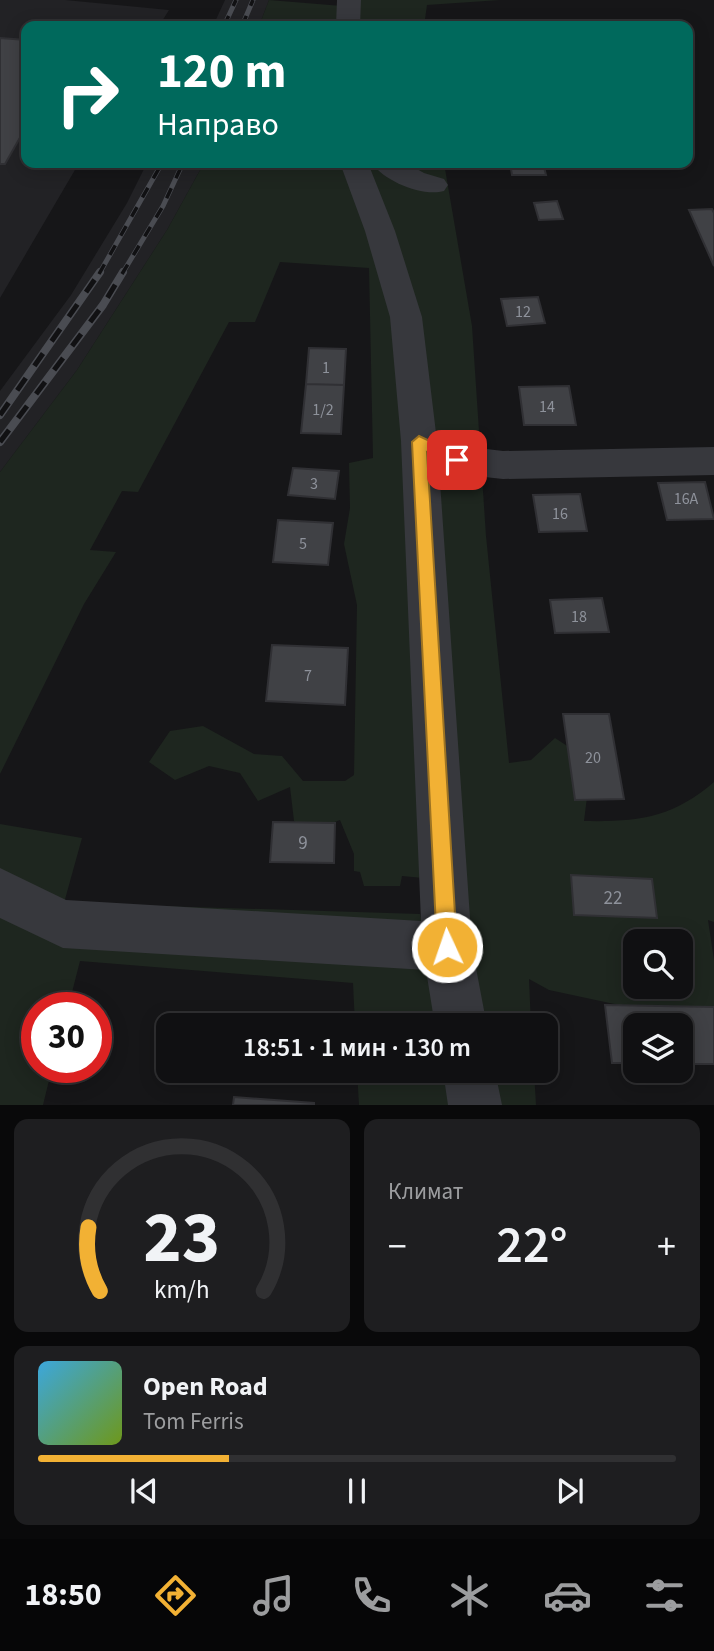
<!DOCTYPE html>
<html lang="ru">
<head>
<meta charset="utf-8">
<style>
	:root { --surface:#101012; --page:#1e1e20; --text:#f1f3f6; --muted:#9c9d9f; --line:#303032; --accent:#f2b134 }
	body { margin:0; font-family:"Source Sans 3",sans-serif; background:var(--page); color:var(--text); height:100vh; display:flex; flex-direction:column; font-size:26px; white-space:nowrap }
	* { box-sizing:border-box; margin:0 }
	p { font-size:23px; color:var(--muted) }
	.icon { flex:none; width:38px; height:38px; fill:none; stroke:currentColor; stroke-width:2; stroke-linecap:round; stroke-linejoin:round }
	.map { position:relative; height:1105px; overflow:hidden }
	.panel { display:flex; flex-direction:column; gap:14px; padding:14px; background:#09090a; flex:1 }
	.panel>* { flex:none }
	.banner { position:absolute; left:21px; top:21px; width:672px; height:147px; border-radius:14px; box-shadow:0 4px 18px #0003,0 0 0 2px var(--line); background:#00695c; color:#fff; overflow:hidden }
	.buttons { position:absolute; left:623px; top:929px; display:grid; gap:14px }
	.buttons a { display:grid; place-items:center; width:70px; height:70px; border-radius:14px; background:var(--surface); box-shadow:0 4px 18px #0003,0 0 0 2px var(--line); font-size:35px }
	.speed { position:absolute; left:21px; top:992px; display:flex; gap:14px; font-size:35px; font-weight:700; text-align:center }
	.speed>* { display:grid; place-content:center; width:91px; height:91px; border-radius:50%; background:var(--surface); box-shadow:0 4px 18px #0003,0 0 0 2px var(--line); line-height:1 }
	.speed .limit { border:10px solid #d22; background:#fff; color:#111 }
	.pin { position:absolute; display:grid; place-items:center; width:60px; height:60px; color:#fff; margin:-30px; border-radius:14px; box-shadow:0 4px 10px #0006 }
	.me { position:absolute; width:77px; margin:-38px; rotate:357deg; stroke-linejoin:round; filter:drop-shadow(0 0 5px #0008) }
	.turn { display:flex; align-items:center; gap:24px; height:147px; padding:0 21px; font-size:32px }
	.turn .icon { width:91px; height:91px; stroke-width:2.5 }
	.turn b { display:block; font-size:49px; line-height:60px }
	.big { font-size:52px; font-weight:600; line-height:1.1 }
	.panel .card { flex:1; display:flex; flex-direction:column; justify-content:center; gap:10px; min-width:0; padding:0 24px; border-radius:14px; background:var(--page) }
	.panel .dial { align-items:center; gap:0 }
	.dial svg { height:182px; overflow:visible; fill:none; stroke:var(--line); stroke-width:7; stroke-linecap:round; text-anchor:middle }
	.dial text { fill:var(--text); stroke:none }
	.song { display:flex; align-items:center; gap:21px }
	.cover { width:84px; height:84px; border-radius:10px; background:linear-gradient(135deg,hsl(200 70% 55%),hsl(80 70% 35%)) }
	.played { height:7px; border-radius:4px; background:linear-gradient(90deg,var(--accent) 30%,var(--line) 30%) }
	.keys { display:flex; justify-content:space-around; direction:ltr }
	.heat { display:flex; justify-content:space-between; align-items:center; font-size:38px; direction:ltr }
	.panel .tiles { flex:1; display:grid; gap:14px; grid-template-columns:1fr 1fr }
	.card:last-child { grid-column:span 2 }
	.trip { position:absolute; left:156px; top:1013px; width:402px; height:70px; border-radius:14px; background:var(--surface); box-shadow:0 4px 18px #0003,0 0 0 2px var(--line); font-weight:600; line-height:70px; text-align:center }
	.tabs { display:flex; height:112px; justify-content:space-around; align-items:center; background:#060607; color:var(--muted) }
	.tabs .icon { width:49px; height:49px }
	.tabs .current { color:var(--accent) }
	.tabs b { font-size:32px; color:var(--text) }
	.map>svg:first-child { display:block }
</style>
</head>
<body>
<div class="map">
<svg width="714" height="1105" viewBox="0 0 714 1105">
	<rect width="100%" height="100%" fill="#161618"/>
	<path fill="#222225" d="M0,0H65L169,10L159,26H26V163H79L0,298Z
		M225,0H269L259,26H213Z
		M147,163H204L167,230L77,370L0,472V391L71,295L127,203Z"/>
	<path fill="#1e261f" fill-rule="evenodd" d="M269,0L342,6L340,26H259Z
		M355,0H500L427,5L424,26H353Z
		M204,163H343L368,225L367,185L358,163H444L472,326L486,536L509,763L531,760L555,738L584,757L588,789L584,821C638,822 672,818 714,782V922L708,920L714,960V1022L675,1017L549,990L529,979L531,1025H479L394,320L408,441L423,878L402,876L400,886H364L360,872L354,871V854L340,820L308,832L294,821L290,787L258,801L240,773L209,766L175,780L149,762L170,731L203,726L254,754L282,756L303,781H345L354,775L357,605L344,544L350,508L349,463L373,458L369,268L280,262L255,322H229L138,492L122,491L90,550L116,552L84,604L0,774V472L77,370L167,230ZM635,942H681V987H635Z
		M0,824L82,838L64,903L420,914L443,1025H355L353,983L80,961L68,1008H37V1068H52L43,1105H0Z
		M357,1071H453L460,1105H359Z
		M487,1071H534L536,1105H493Z"/>
	<path fill="#404145" stroke="#303034" stroke-width="2" d="M0,38L26,40V127L5,164H0Z
		M510,163H543L546,175H512Z
		M557,201L563,219L539,220L534,203Z
		M712,209L714,213V266L689,210Z
		M538,297L545,323L507,326L501,299Z
		M309,348L346,349L344,385L306,384Z
		M306,384L344,385L341,434L301,433Z
		M569,386L576,425H524L519,387Z
		M293,468L339,471L335,499L288,495Z
		M705,482L714,519L667,520L658,483Z
		M580,494L587,531L539,532L533,495Z
		M278,520L333,523L328,565L273,562Z
		M602,598L609,632L555,633L550,600Z
		M272,645L348,648L345,705L266,701Z
		M563,714H609L624,799L575,800Z
		M273,822L335,823L334,863L270,862Z
		M571,875L652,879L657,918L574,915Z
		M605,1005L714,1007V1064H681V1026H635V1063H612Z
		M234,1097L314,1103V1105H233Z"/>
	<g fill="none" stroke-linecap="round" stroke-linejoin="round">
		<path fill="#37383d" fill-rule="evenodd" d="M337,0H361L360,26H336Z
			M340,163H368L395,231L422,317L436,433L462,446L503,451L714,447V475L503,479L457,474L439,467L472,947L487,1026H435L426,970L63,948L0,918V868L66,900L421,921L401,441L390,317L365,231Z
			M372,163H406L424,173L444,179L448,185L444,191C423,197 385,182 372,163Z
			M443,1071H495L502,1105H448Z"/>
		<g stroke="#4a4c52" stroke-width="5">
			<path id="rail-far1" d="M224,26L236,0
				M242,26L253,0
				M99,274L162,163
				M122,274L163,206L183,163"/>
		</g>
		<g stroke="#4a4c52" stroke-width="8">
			<path id="rail" d="M0,415L100,272
				M0,442L103,305L123,272"/>
		</g>
		<use href="#rail-far1" stroke="#111113" stroke-width="3.5" stroke-dasharray="11" stroke-linecap="butt"/>
		<use href="#rail" stroke="#111113" stroke-width="5" stroke-dasharray="15" stroke-linecap="butt"/>
	</g>
	<path fill="#f2b134" stroke="#9d7322" stroke-width="2" d="M419,436L462,456L464,460L457,466L427,452L457,947L454,954L447,957L440,954L437,947L412,442Z"/>
	<g text-anchor="middle" stroke-width="7" stroke-linejoin="round" paint-order="stroke">
		<g font-size="16" fill="#8e929b">
			<text x="523" y="317">12</text>
			<text x="326" y="373">1</text>
			<text x="547" y="412">14</text>
			<text x="323" y="415">1/2</text>
			<text x="314" y="489">3</text>
			<text x="686" y="504">16А</text>
			<text x="560" y="519">16</text>
			<text x="303" y="549">5</text>
			<text x="579" y="622">18</text>
			<text x="308" y="681">7</text>
			<text x="593" y="763">20</text>
		</g>
		<g font-size="19" fill="#8e929b">
			<text x="303" y="849">9</text>
			<text x="613" y="904">22</text>
		</g>
	</g>
</svg>
<div class="buttons">
<a><svg class="icon" aria-label="search" viewBox="0 0 24 24"><circle cx="10" cy="10" r="6"/><path d="M15 15l6 6"/></svg></a>
<a><svg class="icon" aria-label="layers" viewBox="0 0 24 24"><path d="M12 4l9 5-9 5-9-5zM3 14l9 5 9-5"/></svg></a>
</div>
<div class="speed"><div class="limit">30</div></div>
<div class="pin" style="left:457px;top:460px;background:#d93025"><svg class="icon" aria-label="arrive" viewBox="0 0 24 24"><path d="M6 21V4h12l-3 4 3 4H6"/></svg></div>
<svg class="me" style="left:447px;top:947px" viewBox="-20 -20 40 40"><circle r="17" fill="#f2b134" stroke="#fff" stroke-width="3"/><path d="M0-11L8 9 0 5-8 9z" fill="#fff"/></svg>
<div class="trip">18:51 · 1 мин · 130 m</div>
<div class="banner">
<div class="turn"><svg class="icon" aria-label="right" viewBox="0 0 24 24"><path d="M7 20v-9h11M14 6l5 5-5 5"/></svg><div><b>120 m</b>Направо</div></div>
</div>
</div>
<section class="panel">
<div class="tiles">
<div class="card dial"><svg viewBox="0 0 100 80">
<path d="M14 69A42 42 0 1 1 86 69"/>
<path d="M14 69A42 42 0 0 1 9 41" stroke="#f2b134"/>
<text x="50" y="56" font-size="32" font-weight="700">23</text>
<text x="50" y="72" font-size="11">km/h</text>
</svg></div>
<div class="card"><p>Климат</p>
<div class="heat"><a>−</a><b class="big">22°</b><a>+</a></div>
</div>
<div class="card">
<div class="song"><i class="cover"></i><div><b>Open Road</b><p>Tom Ferris</p></div></div>
<div class="played"></div>
<div class="keys"><svg class="icon" aria-label="previous" viewBox="0 0 24 24"><path d="M18 5L8 12l10 7zM5 5v14"/></svg><svg class="icon" aria-label="pause" viewBox="0 0 24 24"><path d="M8 5v14M16 5v14"/></svg><svg class="icon" aria-label="next" viewBox="0 0 24 24"><path d="M6 5l10 7-10 7zM19 5v14"/></svg></div>
</div>
</div>
</section>
<nav class="tabs">
<b>18:50</b>
<svg class="icon current" aria-label="directions" viewBox="0 0 24 24"><path d="M12 3l9 9-9 9-9-9zM9 14v-3h6M13 9l2 2-2 2"/></svg>
<svg class="icon" aria-label="music" viewBox="0 0 24 24"><path d="M9 18V5l10-2v13"/><circle cx="6" cy="18" r="3"/><circle cx="16" cy="16" r="3"/></svg>
<svg class="icon" aria-label="phone" viewBox="0 0 24 24"><path d="M5 4h4l2 5-3 2q2 4 5 5l2-3 5 2v4C11 20 4 13 5 4z"/></svg>
<svg class="icon" aria-label="climate" viewBox="0 0 24 24"><path d="M12 3v18M4 7l16 10M4 17L20 7"/></svg>
<svg class="icon" aria-label="car" viewBox="0 0 24 24"><path d="M5 17H2v-5l4-1 3-4h7l3 4 3 1v5h-3M9 17h6M6 11h13"/><circle cx="7" cy="17" r="2"/><circle cx="17" cy="17" r="2"/></svg>
<svg class="icon" aria-label="filters" viewBox="0 0 24 24"><path d="M4 7h16M4 17h16"/><circle cx="9" cy="7" r="2"/><circle cx="15" cy="17" r="2"/></svg>
</nav>
</body>
</html>
